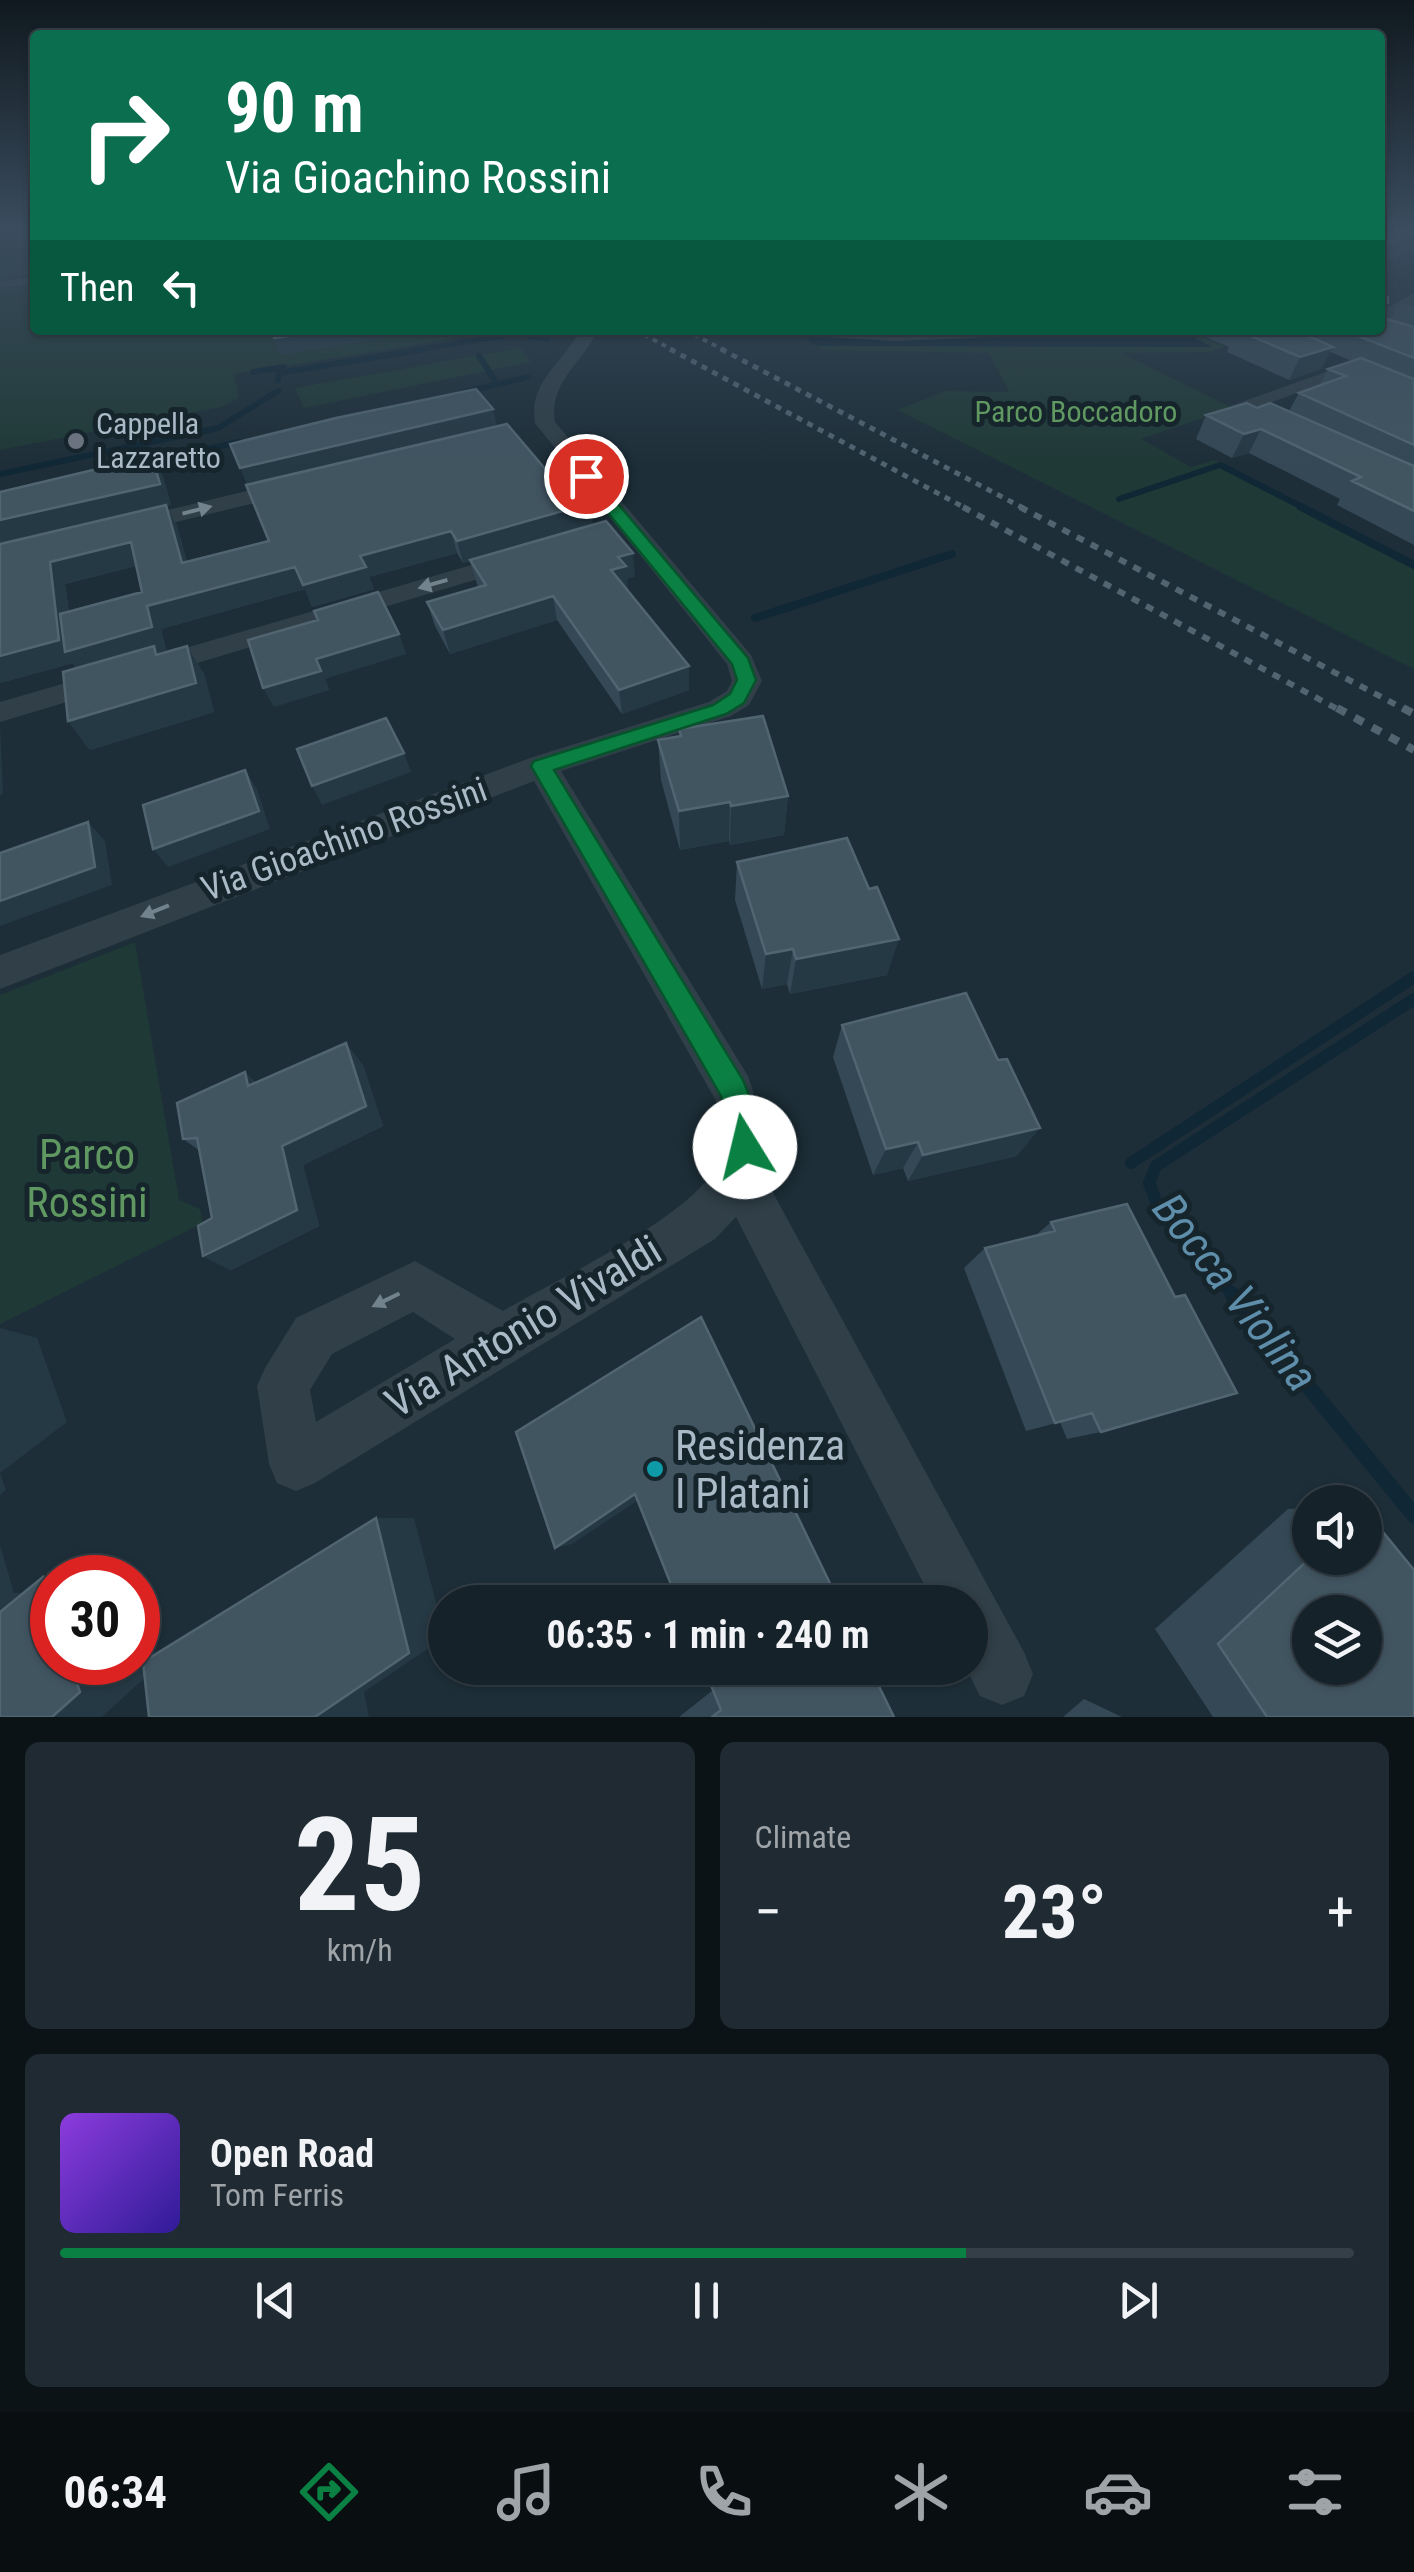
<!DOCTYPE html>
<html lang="en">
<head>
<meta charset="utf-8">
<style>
	:root { --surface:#16222a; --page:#1f2a32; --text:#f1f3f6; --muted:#9ea4a8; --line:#353f47; --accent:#0b8043 }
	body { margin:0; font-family:"Roboto Condensed",sans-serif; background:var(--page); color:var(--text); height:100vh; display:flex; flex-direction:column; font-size:38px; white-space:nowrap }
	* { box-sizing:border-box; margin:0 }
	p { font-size:32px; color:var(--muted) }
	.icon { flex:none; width:55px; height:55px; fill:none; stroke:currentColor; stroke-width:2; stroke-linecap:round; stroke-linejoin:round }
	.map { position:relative; height:1717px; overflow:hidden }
	.details { display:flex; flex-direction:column; gap:25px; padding:25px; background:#0c1317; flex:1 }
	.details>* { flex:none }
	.banner { position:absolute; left:30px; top:30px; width:1355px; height:305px; border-radius:10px; box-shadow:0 2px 8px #0004,0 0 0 2px var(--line); background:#0b6e4f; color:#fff; overflow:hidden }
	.tools { position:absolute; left:1292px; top:1485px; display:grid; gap:20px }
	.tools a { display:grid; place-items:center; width:90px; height:90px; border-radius:50%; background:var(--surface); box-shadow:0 2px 8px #0004,0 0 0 2px var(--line); font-size:50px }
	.speed { position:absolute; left:30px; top:1555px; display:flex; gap:20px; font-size:50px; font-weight:700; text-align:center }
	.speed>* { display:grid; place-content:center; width:130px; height:130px; border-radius:50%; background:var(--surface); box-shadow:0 2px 8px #0004,0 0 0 2px var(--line); line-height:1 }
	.speed .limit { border:15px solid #d22; background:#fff; color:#111 }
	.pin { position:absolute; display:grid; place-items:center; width:85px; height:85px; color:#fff; margin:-42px; border:5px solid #fff; border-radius:50%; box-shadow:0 2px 10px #0007 }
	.me { position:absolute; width:110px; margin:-55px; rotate:351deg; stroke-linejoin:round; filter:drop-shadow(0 0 8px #0008) }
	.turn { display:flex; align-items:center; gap:35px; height:210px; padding:0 30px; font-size:45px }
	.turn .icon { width:130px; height:130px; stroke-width:2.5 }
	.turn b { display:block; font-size:70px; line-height:85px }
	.then { display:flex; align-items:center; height:95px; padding:0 30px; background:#0003; gap:20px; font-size:38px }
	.big { font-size:75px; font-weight:700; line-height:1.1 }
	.details .widget { flex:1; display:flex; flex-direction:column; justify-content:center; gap:15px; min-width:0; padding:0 35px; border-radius:15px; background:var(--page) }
	.details .dial { align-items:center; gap:0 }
	.dial b { font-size:130px; line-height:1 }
	.song { display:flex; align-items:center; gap:30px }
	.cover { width:120px; height:120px; border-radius:15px; background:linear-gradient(135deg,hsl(270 70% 55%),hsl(250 70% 35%)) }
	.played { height:10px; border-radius:5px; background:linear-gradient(90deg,var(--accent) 70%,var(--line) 70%) }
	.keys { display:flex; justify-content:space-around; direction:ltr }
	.heat { display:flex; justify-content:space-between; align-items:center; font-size:55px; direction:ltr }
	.details .tiles { flex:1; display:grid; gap:25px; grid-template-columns:1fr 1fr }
	.widget:last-child { grid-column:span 2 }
	.trip { position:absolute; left:428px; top:1585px; width:560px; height:100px; border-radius:50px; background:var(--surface); box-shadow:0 2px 8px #0004,0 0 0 2px var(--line); font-weight:700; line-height:100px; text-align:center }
	.tabs { display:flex; height:160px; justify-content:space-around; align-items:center; background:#090e11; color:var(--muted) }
	.tabs .icon { width:70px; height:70px }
	.tabs .active { color:var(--accent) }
	.tabs b { font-size:45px; color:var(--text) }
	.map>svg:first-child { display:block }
</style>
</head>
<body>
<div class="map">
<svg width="1414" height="1717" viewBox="0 0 1414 1717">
	<rect width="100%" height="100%" fill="#1d2e38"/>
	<path fill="#1f3936" d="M0,227H35V275L0,280Z
		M35,284V330H222L224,335L253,330H507L234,374L239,398L221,407L0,450V289Z
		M1188,330L1225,347L1209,352L1121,353L1233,408L1141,439L1191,467L1215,460L1414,563V669L897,410L946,391L1009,392L989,353L822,350L809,336Z
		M520,348L531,362L304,408L295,388Z
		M135,942L179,1200L200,1209L203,1223L0,1324V995Z"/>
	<path fill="#102735" d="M1186,333L1212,347L821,346L811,344L807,336Z"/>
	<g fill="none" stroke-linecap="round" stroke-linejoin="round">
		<path stroke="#102735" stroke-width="5" d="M410,351L516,334L548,339"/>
		<path stroke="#102735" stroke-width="6" d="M479,356L494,379
			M253,372L284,367
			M278,380L279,373L425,349
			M465,392L528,377
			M143,463L239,442
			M0,474L218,428L278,391
			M1119,499L1220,465L1306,509"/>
		<path stroke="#102735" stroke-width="8" d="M1301,507L1414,565
			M755,618L952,554"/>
		<path stroke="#102735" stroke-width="12" d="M1131,1163L1414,977
			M1235,1298L1156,1201L1149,1183L1156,1166L1414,999"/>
		<path stroke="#102735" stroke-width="16" d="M1233,1295L1414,1515"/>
		<path fill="#303f48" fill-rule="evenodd" d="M35,277V283L0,289V281Z"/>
		<path fill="#303f48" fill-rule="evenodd" d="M1414,293V305L1380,325V312Z
			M580,330H598C583,363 548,382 555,422L751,655L762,681L749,705L731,716L561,771L748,1076L765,1127L760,1169L1024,1652L1033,1674L1024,1696L1002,1705L980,1696L966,1668H970V1602H933L736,1217L715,1239L315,1483L296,1491L277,1483L269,1464L257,1386L265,1368L296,1318L415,1261L503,1311C554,1281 690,1217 715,1168C726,1147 722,1120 715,1099L534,781L0,989V955L530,758L709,702L727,691L732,681L727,664L535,423C528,381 563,364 580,330ZM413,1312L455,1339L316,1422L310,1390L332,1354Z
			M1343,366L1360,370L1258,407L1281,419V427H1267L1230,406Z
			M296,479L304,481V491L127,534L115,527L118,522Z
			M516,552L529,560L525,565L0,722V702Z"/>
		<path fill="#303f48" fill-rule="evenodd" d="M794,330H1032L1021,336L896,341L805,336Z"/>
		<path stroke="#526470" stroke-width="4" stroke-dasharray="5 5" stroke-linecap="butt" d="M635,330L675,351
			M685,330L726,351"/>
		<path stroke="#526470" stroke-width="5" stroke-dasharray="6 6" stroke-linecap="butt" d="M670,349L967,509
			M721,349L1025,509"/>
		<path stroke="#526470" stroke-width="6" stroke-dasharray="8 8" stroke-linecap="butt" d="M963,507L1341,711
			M1020,507L1408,711"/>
		<path stroke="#526470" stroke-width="8" stroke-dasharray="10 10" stroke-linecap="butt" d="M1337,708L1414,750
			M1403,708L1414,714"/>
	</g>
	<path fill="#344955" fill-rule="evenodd" d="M1380,294L1388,303L1381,317L1390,320L1399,304L1414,306V545L1337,505L1340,499L1249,453L1232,458L1196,439L1206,415L1257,408L1289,411L1299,393L1319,386L1328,369L1352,361L1330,352L1321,369L1289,380L1227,352L1229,347L1189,330H1380Z
		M496,426L593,525L635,576L627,579V590L689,666V690L622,714L557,620L450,654L435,626L427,602L478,587L470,561L463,563L457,553L369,577L374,589L312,607L305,589L161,629L166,650L158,652L159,654L187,646L204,674L214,712L90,750L68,721L76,668L73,663L0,683V492L152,456L163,477L171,505L166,506L177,526L187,562L269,541ZM136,566L142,592L69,612L65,584Z
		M679,729L788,796L784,835L730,845L729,841L680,850L661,780L658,740L680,736Z
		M737,862L887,975L790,994L787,984L762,989L735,900Z
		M842,1025L1017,1156L908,1181L903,1168L873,1175L833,1057Z
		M363,1065L383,1126L303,1165L319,1226L231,1270L203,1256L212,1218L200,1151L183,1139L256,1083Z
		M1127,1204L1101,1432L1067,1439L1060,1422L1026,1431L964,1268L985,1248L1035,1236L1051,1222Z
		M1310,1508V1558L1414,1717H1213L1155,1629L1288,1509Z
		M713,1690L894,1717H679Z
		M1084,1699L1122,1717H1063Z"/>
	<path fill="#253944" d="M1414,234V251L1380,262V245Z
		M328,330H378L381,339L280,355L274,338Z
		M1333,347L1321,369L1289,380L1300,357Z
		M493,409L497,427L248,487L240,468Z
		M1261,429L1249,453L1232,458L1244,434Z
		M152,456L163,477L171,505L166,506L177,526L194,586L182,563L166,506L0,546V520Z
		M591,503L593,525L463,563L457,541Z
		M451,531L457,553L369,577L374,589L312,607L305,589L161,629L166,650L158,652L172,675L81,674L73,663L0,683V656L50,562L131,542L144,564L65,584L74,650L147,606L295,567L360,556Z
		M633,553L635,576L627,579L628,590L613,594L611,570L618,557Z
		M553,596L557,620L450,654L443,630Z
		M399,634L406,654L325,679L330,690L274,707L263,688L316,659Z
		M187,646L204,674L214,712L90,750L68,721Z
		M689,666V690L622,714L619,690Z
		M0,724L3,794L0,796Z
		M404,753L411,772L322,805L312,786Z
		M245,770L257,789L270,829L168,867L153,849Z
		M788,796L784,835L730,845L731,806Z
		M730,802L729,841L680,850L679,811Z
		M88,822L105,841L112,885L0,926V901Z
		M899,939L887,975L790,994L796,959Z
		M793,949L787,984L762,989L766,954Z
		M346,1043L363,1065L383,1126L303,1165L319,1226L231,1270L203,1256L282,1146Z
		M245,1072L268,1094L248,1086Z
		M1040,1128L1017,1156L908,1181L923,1155Z
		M918,1142L903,1168L873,1175L886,1149Z
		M0,1328L37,1338L67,1422L0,1473L6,1490L0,1495Z
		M635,1494L643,1497L572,1544L555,1548Z
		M376,1518H414L445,1637L364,1692L369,1717H315Z
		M0,1545L14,1593L40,1591L0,1633Z
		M115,1570L117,1578H52V1608L43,1577Z
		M138,1634L151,1672L102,1717H52L70,1662H138Z"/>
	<path fill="#415561" stroke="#516571" stroke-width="2.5" fill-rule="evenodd" d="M1380,227H1414V234L1380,245Z
		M1380,294L1388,297V303L1380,304Z
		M1380,317L1414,327V358L1343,330H1380Z
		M271,330H328L274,338Z
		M1237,330H1296L1333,347L1300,357Z
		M1361,358L1414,379V445L1299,393L1346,376L1328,369Z
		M476,389L493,409L240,468L230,444L336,418Z
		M1247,403L1257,408L1270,403L1414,466V511L1352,481L1361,477L1261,429L1244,434L1206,415Z
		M507,424L558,484L571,480L591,503L457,541L451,531L360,556L366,567L303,585L295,567L147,606L152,627L65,652L60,614L142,592L131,542L50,562L59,640L0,656V544L166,505L182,563L269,541L246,485Z
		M152,456L160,484L0,520V492Z
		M606,521L633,553L618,557L626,566L611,570L689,666L619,690L553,596L443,630L427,602L486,585L470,560Z
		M378,592L399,634L316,659L321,671L263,688L248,640L318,620L314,611Z
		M154,646L156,655L187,646L196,683L68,721L63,672Z
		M763,716L788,796L731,806L730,802L679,811L658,740L681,736L679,729Z
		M386,718L404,753L312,786L297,749Z
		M245,770L259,811L153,849L143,805Z
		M88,822L95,867L0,901V853Z
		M847,838L869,889L877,887L899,939L796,959L793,949L766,954L737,862Z
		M966,993L998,1060L1007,1059L1040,1128L923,1155L918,1142L886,1149L842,1025Z
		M346,1043L366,1106L282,1146L297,1210L203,1256L198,1226L212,1218L197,1138L183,1139L177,1103L245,1072L248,1086Z
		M1127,1204L1175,1297L1185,1295L1237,1393L1101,1432L1092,1413L1055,1423L985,1248L1055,1231L1051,1222Z
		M701,1317L839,1602H678L635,1494L555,1548L516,1432Z
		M1365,1510L1414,1570V1717H1267L1218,1644L1310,1558H1365ZM1310,1612H1365V1668H1310Z
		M376,1518L409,1653L315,1717H149L143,1662Z
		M43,1577L52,1608V1662H70L80,1692L52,1717H0V1612Z
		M704,1668H870L894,1717H712L721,1710Z"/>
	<defs><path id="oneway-solid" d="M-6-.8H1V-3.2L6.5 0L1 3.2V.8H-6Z" transform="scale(2.5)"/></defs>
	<g fill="#73838d">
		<use href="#oneway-solid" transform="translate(197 510) rotate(-14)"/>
		<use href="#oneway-solid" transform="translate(433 584) rotate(164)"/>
		<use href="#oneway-solid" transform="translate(155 911) rotate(158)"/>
		<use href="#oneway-solid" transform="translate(386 1300) rotate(154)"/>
	</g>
	<linearGradient id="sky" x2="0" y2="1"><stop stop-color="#10191f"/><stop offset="0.49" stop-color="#3a4c5e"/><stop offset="1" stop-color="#3a4c5e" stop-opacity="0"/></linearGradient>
	<rect width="1414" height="467" fill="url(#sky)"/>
	<path fill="#0b8043" stroke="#07532c" stroke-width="2.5" d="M581,473H592L748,658L756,680L744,703L726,714L554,770L743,1080C753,1104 766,1132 755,1157L745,1161L735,1157C727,1138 729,1116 721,1096L531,766L534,761L713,705L730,694L737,680L732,664L581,480Z"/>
	<circle fill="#6b7280" stroke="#16242c" stroke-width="4" cx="76" cy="441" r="10"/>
	<circle fill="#0f9aa8" stroke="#16242c" stroke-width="4" cx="655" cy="1469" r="10"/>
	<g text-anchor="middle" stroke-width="10" stroke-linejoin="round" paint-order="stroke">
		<g font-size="30" fill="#609861" stroke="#16242c">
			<text x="1076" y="422">Parco Boccadoro</text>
		</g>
		<g font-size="30" fill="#aabac6" stroke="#16242c" text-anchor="start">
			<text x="96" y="434">Cappella<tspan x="96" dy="34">Lazzaretto</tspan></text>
		</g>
		<g font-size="35" fill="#aabac6" stroke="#16242c">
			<text transform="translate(344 839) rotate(-20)" y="12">Via Gioachino Rossini</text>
		</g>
		<g font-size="42" fill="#609861" stroke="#16242c">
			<text x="87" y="1169">Parco<tspan x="87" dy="48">Rossini</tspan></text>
		</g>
		<g font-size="42" fill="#aabac6" stroke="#16242c">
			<text transform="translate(523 1326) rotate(-31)" y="15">Via Antonio Vivaldi</text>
		</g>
		<g font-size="42" fill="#aabac6" stroke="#16242c" text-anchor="start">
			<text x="675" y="1460">Residenza<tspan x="675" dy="48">I Platani</tspan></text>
		</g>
		<g font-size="45" font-style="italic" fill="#5e8ea9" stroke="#16242c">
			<text transform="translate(1236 1292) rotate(52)" y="16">Bocca Violina</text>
		</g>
	</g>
</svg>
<div class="tools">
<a><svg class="icon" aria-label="sound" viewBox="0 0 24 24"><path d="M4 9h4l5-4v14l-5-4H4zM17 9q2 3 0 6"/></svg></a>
<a><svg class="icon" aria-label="layers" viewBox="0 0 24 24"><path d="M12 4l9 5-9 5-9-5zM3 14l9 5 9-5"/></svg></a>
</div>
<div class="speed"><div class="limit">30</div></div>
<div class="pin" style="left:586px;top:476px;background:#d93025"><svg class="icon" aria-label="arrive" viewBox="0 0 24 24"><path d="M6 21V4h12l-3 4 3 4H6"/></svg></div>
<svg class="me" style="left:745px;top:1147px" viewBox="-20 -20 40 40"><circle r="19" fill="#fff"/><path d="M0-13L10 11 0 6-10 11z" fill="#0b8043"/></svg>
<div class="trip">06:35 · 1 min · 240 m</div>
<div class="banner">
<div class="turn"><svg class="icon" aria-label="right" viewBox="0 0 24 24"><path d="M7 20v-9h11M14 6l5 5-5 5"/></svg><div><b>90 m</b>Via Gioachino Rossini</div></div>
<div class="then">Then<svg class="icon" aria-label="left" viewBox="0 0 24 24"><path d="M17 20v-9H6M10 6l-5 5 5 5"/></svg></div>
</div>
</div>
<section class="details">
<div class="tiles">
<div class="widget dial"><b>25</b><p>km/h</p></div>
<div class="widget"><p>Climate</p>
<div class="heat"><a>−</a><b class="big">23°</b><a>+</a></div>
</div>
<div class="widget">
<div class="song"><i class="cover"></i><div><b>Open Road</b><p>Tom Ferris</p></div></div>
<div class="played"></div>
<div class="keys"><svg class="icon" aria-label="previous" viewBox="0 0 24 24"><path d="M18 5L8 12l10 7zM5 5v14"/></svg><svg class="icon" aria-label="pause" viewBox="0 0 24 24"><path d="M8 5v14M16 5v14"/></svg><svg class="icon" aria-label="next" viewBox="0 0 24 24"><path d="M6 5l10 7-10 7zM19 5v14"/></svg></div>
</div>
</div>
</section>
<nav class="tabs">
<b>06:34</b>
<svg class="icon active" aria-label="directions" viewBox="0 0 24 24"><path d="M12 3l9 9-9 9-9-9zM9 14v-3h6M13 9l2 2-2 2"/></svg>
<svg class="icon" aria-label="music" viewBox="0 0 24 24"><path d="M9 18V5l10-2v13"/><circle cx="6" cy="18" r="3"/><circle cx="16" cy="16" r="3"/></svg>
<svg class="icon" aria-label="phone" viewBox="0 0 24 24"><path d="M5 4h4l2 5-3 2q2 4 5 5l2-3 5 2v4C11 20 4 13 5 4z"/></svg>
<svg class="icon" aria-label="climate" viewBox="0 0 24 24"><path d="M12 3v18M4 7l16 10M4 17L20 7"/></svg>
<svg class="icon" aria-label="car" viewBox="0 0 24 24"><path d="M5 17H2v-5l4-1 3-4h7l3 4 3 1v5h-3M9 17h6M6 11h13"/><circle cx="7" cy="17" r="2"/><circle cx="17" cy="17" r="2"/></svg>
<svg class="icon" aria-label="filters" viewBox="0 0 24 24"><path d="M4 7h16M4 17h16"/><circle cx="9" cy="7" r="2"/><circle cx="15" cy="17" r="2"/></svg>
</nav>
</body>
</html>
